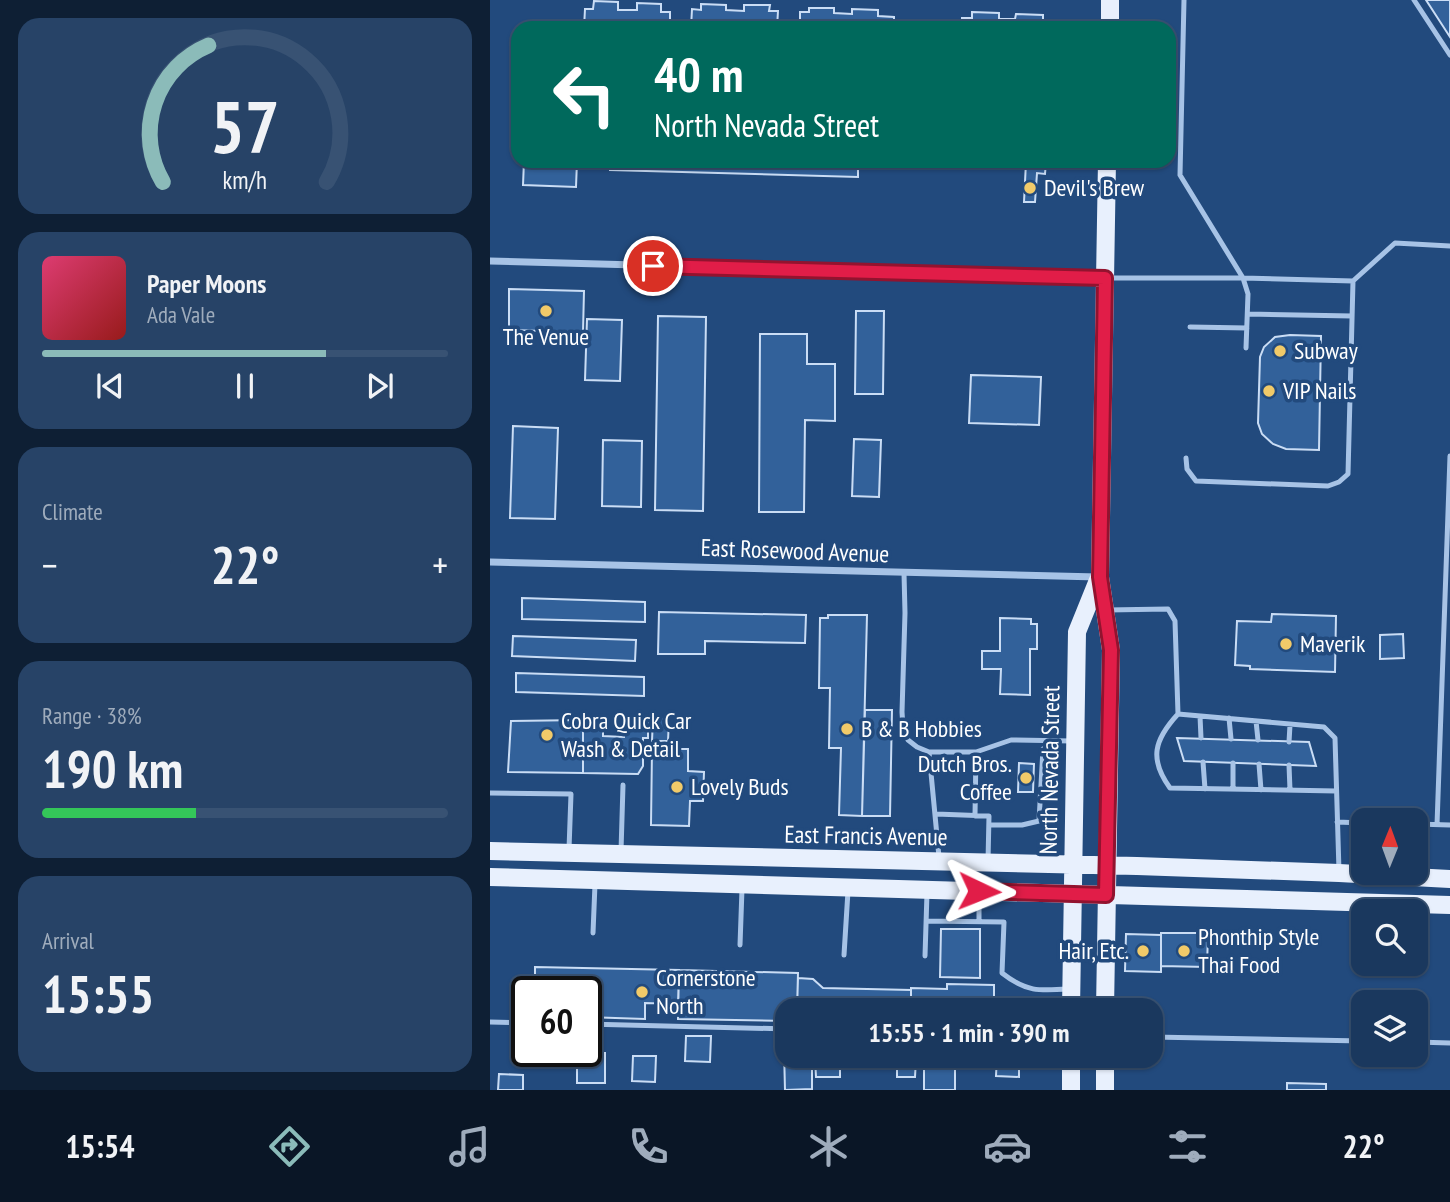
<!DOCTYPE html>
<html lang="en">
<head>
<meta charset="utf-8">
<style>
	:root { --surface:#1a385e; --page:#274367; --text:#f1f3f6; --muted:#9facbc; --line:#385273; --accent:#8bbbb9 }
	body { margin:0; font-family:"PT Sans Narrow",sans-serif; background:var(--page); color:var(--text); height:100vh; display:flex; flex-direction:column; font-size:26px; white-space:nowrap }
	* { box-sizing:border-box; margin:0 }
	p { font-size:23px; color:var(--muted) }
	.icon { flex:none; width:38px; height:38px; fill:none; stroke:currentColor; stroke-width:2; stroke-linecap:round; stroke-linejoin:round }
	.map { position:relative; flex:1; overflow:hidden }
	.details { display:flex; flex-direction:column; gap:18px; padding:18px; background:#0e1f34; width:490px }
	.details>* { flex:none }
	.guide { position:absolute; left:21px; top:21px; width:665px; height:147px; border-radius:21px; box-shadow:0 2px 5px #0004,0 0 0 2px var(--line); background:#00695c; color:#fff; overflow:hidden }
	.needle { width:46px; rotate:1deg }
	.tools { position:absolute; left:861px; top:808px; display:grid; gap:14px }
	.tools a { display:grid; place-items:center; width:77px; height:77px; border-radius:14px; background:var(--surface); box-shadow:0 2px 5px #0004,0 0 0 2px var(--line); font-size:35px }
	.speed { position:absolute; left:21px; top:976px; display:flex; gap:14px; font-size:35px; font-weight:700; text-align:center }
	.speed>* { display:grid; place-content:center; width:91px; height:91px; border-radius:50%; background:var(--surface); box-shadow:0 2px 5px #0004,0 0 0 2px var(--line); line-height:1 }
	.speed .limit { border:4px solid #111; border-radius:10px; background:#fff; color:#111 }
	.pin { position:absolute; display:grid; place-items:center; width:60px; height:60px; color:#fff; margin:-30px; border:4px solid #fff; border-radius:50%; box-shadow:0 2px 7px #0007 }
	.me { position:absolute; width:77px; margin:-38px; rotate:92deg; stroke-linejoin:round; filter:drop-shadow(0 0 5px #0008) }
	.turn { display:flex; align-items:center; gap:24px; height:147px; padding:0 28px; font-size:32px }
	.turn .icon { width:91px; height:91px; stroke-width:2.5 }
	.turn b { display:block; font-size:49px; line-height:60px }
	.big { font-size:52px; font-weight:700; line-height:1.1 }
	.details .widget { flex:1; display:flex; flex-direction:column; justify-content:center; gap:10px; min-width:0; padding:0 24px; border-radius:21px; background:var(--page) }
	.details .dial { align-items:center; gap:0 }
	.dial svg { height:182px; overflow:visible; fill:none; stroke:var(--line); stroke-width:7; stroke-linecap:round; text-anchor:middle }
	.dial text { fill:var(--text); stroke:none }
	.song { display:flex; align-items:center; gap:21px }
	.cover { width:84px; height:84px; border-radius:10px; background:linear-gradient(135deg,hsl(340 70% 55%),hsl(0 70% 35%)) }
	.played { height:7px; border-radius:4px; background:linear-gradient(90deg,var(--accent) 70%,var(--line) 70%) }
	.keys { display:flex; justify-content:space-around; direction:ltr }
	.heat { display:flex; justify-content:space-between; align-items:center; font-size:38px; direction:ltr }
	.charge { height:10px; border-radius:5px; background:linear-gradient(90deg,#34c759 38%,var(--line) 0) }
	.trip { position:absolute; left:285px; top:998px; width:388px; height:70px; border-radius:21px; background:var(--surface); box-shadow:0 2px 5px #0004,0 0 0 2px var(--line); font-weight:700; line-height:70px; text-align:center }
	.dock { display:flex; height:112px; justify-content:space-around; align-items:center; background:#0a1626; color:var(--muted) }
	.dock .icon { width:49px; height:49px }
	.dock .selected { color:var(--accent) }
	.dock b { font-size:32px; color:var(--text) }
	main { display:flex; flex:1; min-height:0 }
	.map>svg:first-child { display:block }
</style>
</head>
<body>
<main>
<section class="details">
<div class="widget dial"><svg viewBox="0 0 100 80">
<path d="M14 69A42 42 0 1 1 86 69"/>
<path d="M14 69A42 42 0 0 1 34 9" stroke="#8bbbb9"/>
<text x="50" y="56" font-size="32" font-weight="700">57</text>
<text x="50" y="72" font-size="11">km/h</text>
</svg></div>
<div class="widget">
<div class="song"><i class="cover"></i><div><b>Paper Moons</b><p>Ada Vale</p></div></div>
<div class="played"></div>
<div class="keys"><svg class="icon" aria-label="previous" viewBox="0 0 24 24"><path d="M18 5L8 12l10 7zM5 5v14"/></svg><svg class="icon" aria-label="pause" viewBox="0 0 24 24"><path d="M8 5v14M16 5v14"/></svg><svg class="icon" aria-label="next" viewBox="0 0 24 24"><path d="M6 5l10 7-10 7zM19 5v14"/></svg></div>
</div>
<div class="widget"><p>Climate</p>
<div class="heat"><a>−</a><b class="big">22°</b><a>+</a></div>
</div>
<div class="widget"><p>Range · 38%</p><b class="big">190 km</b><div class="charge"></div></div>
<div class="widget"><p>Arrival</p><b class="big">15:55</b></div>
</section>
<div class="map">
<svg width="960" height="1090" viewBox="0 0 960 1090">
	<rect width="100%" height="100%" fill="#224a7d"/>
	<path fill="#32619a" stroke="#caddf5" stroke-width="2" d="M936,0H960V37Z
		M104,1L128,2V10H147V3L171,4V12H180V28H94L95,9H103Z
		M211,4L236,5V10L254,11V5H280L279,11H288L287,28H201L202,9L211,10Z
		M319,8H344V13L362,14V9L388,10V16L404,17V28H310V12H319Z
		M482,12L509,13V19H525L526,14L553,15V20H561L560,28H472V18H482Z
		M34,161H87L86,187L33,185Z
		M120,161H368V177L120,170Z
		M536,162H556L555,174L547,173L545,202H534Z
		M19,289L94,291L93,332L19,330Z
		M366,311H394L393,394H365Z
		M168,316L216,317L213,511L165,510Z
		M97,319L132,320L130,381L95,380Z
		M270,334H317V364H345V421L315,420L314,512H269Z
		M800,335L831,336L829,450L796,449L783,444L772,434L768,423L770,357L774,347L785,337Z
		M481,375L551,377L549,425L479,423Z
		M23,426L68,428L65,519L20,518Z
		M364,439L391,440L389,497L362,496Z
		M113,440L152,441L151,507L112,506Z
		M32,598L155,602V622L32,619Z
		M169,612L316,615L315,643L215,641V654H168Z
		M782,614L846,616L845,672L760,669V666L745,665L747,621L781,622Z
		M338,615H377L372,816L349,815L351,748H339L340,688H329L330,618H338Z
		M510,618L541,619V624H547V649H540V695L510,694L511,669H492V651H510Z
		M913,634L914,658L890,659V635Z
		M23,636L146,640L145,661L22,656Z
		M26,673L154,677V696L26,692Z
		M375,710H402L400,816H372Z
		M163,718L179,719L178,741H162Z
		M135,719L158,720V738H153V766L148,774L93,773V720L113,721V736L134,737Z
		M93,720V773L18,772L21,721Z
		M687,738L819,742L826,766L694,761Z
		M162,749H198V771L214,772L213,801H200L199,826L161,825Z
		M529,763L544,764L543,792H528Z
		M451,929H490V978L450,977Z
		M671,933H718L717,967L671,966Z
		M636,934L671,935V972L635,971Z
		M45,967L189,970L188,1004L155,1003V1019L96,1017V992H45Z
		M189,970L308,973L307,1010H298V1021L188,1019Z
		M308,978L323,979L333,988L421,990V1010H307Z
		M457,984L504,985V1010H421V988L457,989Z
		M196,1036H221L220,1062L195,1061Z
		M294,1050H298V1055H322V1089L295,1090Z
		M87,1053H115V1083H87Z
		M507,1055H529V1077L506,1076Z
		M143,1056H166L165,1082L142,1081Z
		M325,1058H350V1077H326Z
		M407,1059H426L425,1077H407Z
		M434,1064H465V1090H434Z
		M9,1074L33,1075V1090H8Z
		M797,1083L836,1084V1090H797Z"/>
	<g fill="none" stroke-linecap="round" stroke-linejoin="round">
		<path stroke="#a7c3e6" stroke-width="5" d="M694,0L690,175L753,278L758,294L756,348
			M924,0L960,55
			M618,278H753L863,281L905,243L960,246
			M758,314L862,316
			M700,327L757,328
			M696,458L697,469L706,481L838,486L849,482L858,474L863,281
			M414,573L415,613L412,712L413,728L418,740L427,747L439,752H486L521,740L582,741
			M617,610L678,609L685,621L688,714L834,727L845,738L849,871
			M688,714C664,740 659,759 680,788L846,791
			M710,716L711,738
			M739,718L741,739
			M766,721L768,740
			M799,742L800,725
			M439,752L449,857
			M713,762L715,789
			M743,763V789
			M769,764L771,790
			M799,765L800,790
			M0,793L81,794L79,849
			M446,814L499,816L498,861
			M485,816L486,752
			M847,822L873,823
			M926,824L960,825
			M499,825H532L549,821L553,749L564,741
			M947,825L960,456
			M131,851L133,785
			M436,921L514,922L512,973C536,992 549,991 578,989
			M489,921V893
			M103,933L105,884
			M250,945L252,889
			M354,955L358,891
			M435,956L437,893
			M0,1022L37,1023
			M96,1024L298,1029
			M662,1037L873,1041
			M926,1042L960,1043"/>
		<path stroke="#a7c3e6" stroke-width="7" d="M0,261L615,278
			M0,562L608,577"/>
		<path stroke="#e8f0fd" stroke-width="18" d="M620,28V0
			M0,851L647,866L849,873L960,879
			M0,877L960,905
			M581,1010L587,632L608,580
			M615,1010L621,650L610,577L617,161
			M581,1055V1090
			M615,1055V1090"/>
	</g>
	<g fill="none" stroke-linecap="round" stroke-linejoin="round">
		<g stroke="#92132f" stroke-width="18">
			<path id="route" d="M163,266L615,278L610,577L621,650L616,895L489,891"/>
		</g>
		<use href="#route" stroke="#e11d48" stroke-width="12"/>
	</g>
	<g fill="#f1ca69" stroke="#224a7d" stroke-width="2.5">
		<circle cx="540" cy="188" r="7"/>
		<circle cx="56" cy="311" r="7"/>
		<circle cx="790" cy="351" r="7"/>
		<circle cx="779" cy="391" r="7"/>
		<circle cx="796" cy="644" r="7"/>
		<circle cx="357" cy="729" r="7"/>
		<circle cx="57" cy="735" r="7"/>
		<circle cx="536" cy="778" r="7"/>
		<circle cx="187" cy="787" r="7"/>
		<circle cx="653" cy="951" r="7"/>
		<circle cx="694" cy="951" r="7"/>
		<circle cx="152" cy="992" r="7"/>
	</g>
	<g text-anchor="middle" stroke-width="7" stroke-linejoin="round" paint-order="stroke">
		<g font-size="24" fill="#fff" stroke="#224a7d" text-anchor="start">
			<text x="554" y="196">Devil's Brew</text>
			<text x="56" y="345" text-anchor="middle">The Venue</text>
			<text x="804" y="359">Subway</text>
			<text x="793" y="399">VIP Nails</text>
			<text x="810" y="652">Maverik</text>
			<text x="71" y="729">Cobra Quick Car<tspan x="71" dy="28">Wash &amp; Detail</tspan></text>
			<text x="371" y="737">B &amp; B Hobbies</text>
			<text x="522" y="772" text-anchor="end">Dutch Bros.<tspan x="522" dy="28">Coffee</tspan></text>
			<text x="201" y="795">Lovely Buds</text>
			<text x="708" y="945">Phonthip Style<tspan x="708" dy="28">Thai Food</tspan></text>
			<text x="639" y="959" text-anchor="end">Hair, Etc.</text>
			<text x="166" y="986">Cornerstone<tspan x="166" dy="28">North</tspan></text>
		</g>
		<g font-size="24" fill="#fff" stroke="#224a7d">
			<text transform="translate(305 551) rotate(2)" y="8">East Rosewood Avenue</text>
			<text transform="translate(560 770) rotate(-89)" y="8">North Nevada Street</text>
			<text transform="translate(376 836) rotate(1)" y="8">East Francis Avenue</text>
		</g>
	</g>
</svg>
<div class="tools">
<a><svg class="needle" viewBox="-14 -14 28 28"><path d="M0-13l5 13h-10z" fill="#e53935"/><path d="M0 13l5-13h-10z" fill="#9facbc"/></svg></a>
<a><svg class="icon" aria-label="search" viewBox="0 0 24 24"><circle cx="10" cy="10" r="6"/><path d="M15 15l6 6"/></svg></a>
<a><svg class="icon" aria-label="layers" viewBox="0 0 24 24"><path d="M12 4l9 5-9 5-9-5zM3 14l9 5 9-5"/></svg></a>
</div>
<div class="speed"><div class="limit">60</div></div>
<div class="pin" style="left:163px;top:266px;background:#d93025"><svg class="icon" aria-label="arrive" viewBox="0 0 24 24"><path d="M6 21V4h12l-3 4 3 4H6"/></svg></div>
<svg class="me" style="left:489px;top:891px" viewBox="-20 -20 40 40"><path d="M0-17L14 15 0 8-14 15z" fill="#e11d48" stroke="#fff" stroke-width="4"/></svg>
<div class="trip">15:55 · 1 min · 390 m</div>
<div class="guide">
<div class="turn"><svg class="icon" aria-label="left" viewBox="0 0 24 24"><path d="M17 20v-9H6M10 6l-5 5 5 5"/></svg><div><b>40 m</b>North Nevada Street</div></div>
</div>
</div>
</main>
<nav class="dock">
<b>15:54</b>
<svg class="icon selected" aria-label="directions" viewBox="0 0 24 24"><path d="M12 3l9 9-9 9-9-9zM9 14v-3h6M13 9l2 2-2 2"/></svg>
<svg class="icon" aria-label="music" viewBox="0 0 24 24"><path d="M9 18V5l10-2v13"/><circle cx="6" cy="18" r="3"/><circle cx="16" cy="16" r="3"/></svg>
<svg class="icon" aria-label="phone" viewBox="0 0 24 24"><path d="M5 4h4l2 5-3 2q2 4 5 5l2-3 5 2v4C11 20 4 13 5 4z"/></svg>
<svg class="icon" aria-label="climate" viewBox="0 0 24 24"><path d="M12 3v18M4 7l16 10M4 17L20 7"/></svg>
<svg class="icon" aria-label="car" viewBox="0 0 24 24"><path d="M5 17H2v-5l4-1 3-4h7l3 4 3 1v5h-3M9 17h6M6 11h13"/><circle cx="7" cy="17" r="2"/><circle cx="17" cy="17" r="2"/></svg>
<svg class="icon" aria-label="filters" viewBox="0 0 24 24"><path d="M4 7h16M4 17h16"/><circle cx="9" cy="7" r="2"/><circle cx="15" cy="17" r="2"/></svg>
<b>22°</b>
</nav>
</body>
</html>
